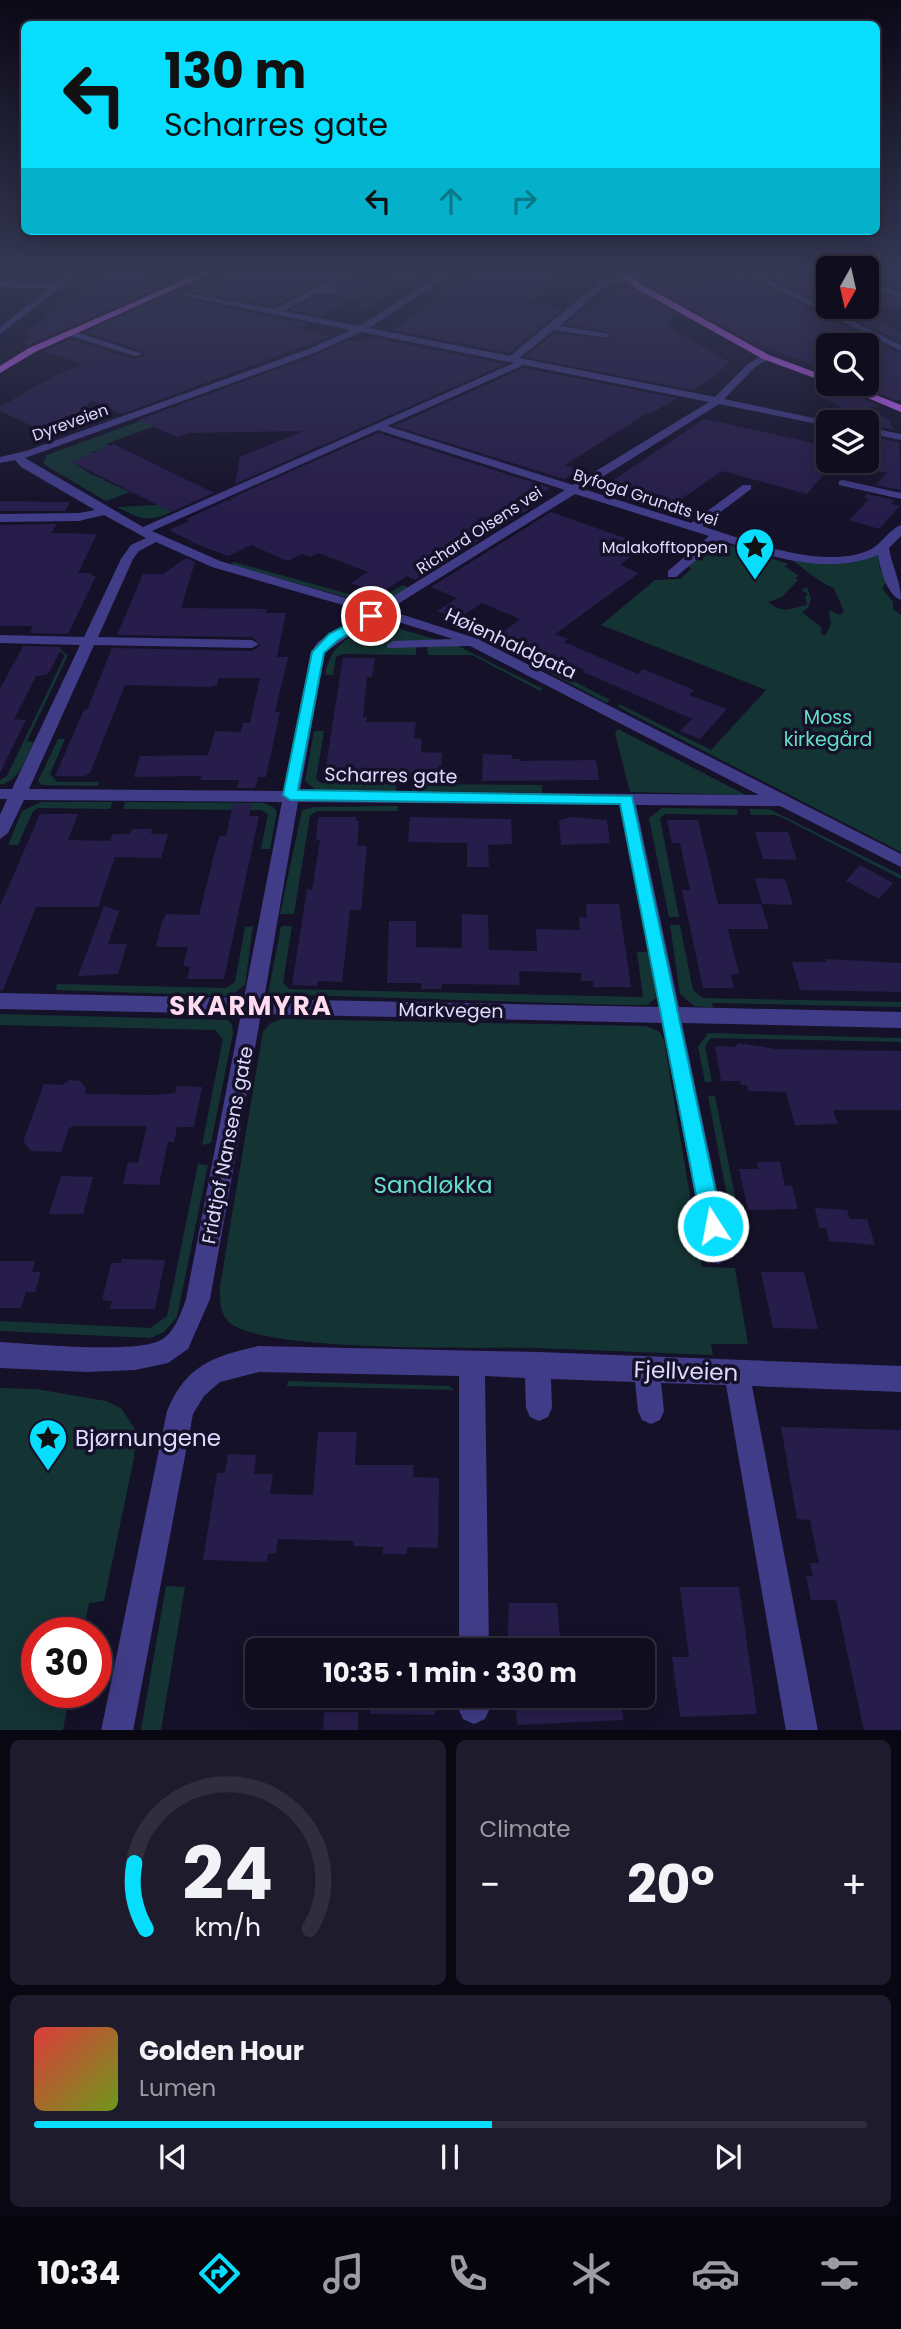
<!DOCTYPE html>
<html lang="en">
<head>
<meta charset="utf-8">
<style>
	:root { --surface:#100d1f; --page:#1e1b2c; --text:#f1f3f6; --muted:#9c9ca4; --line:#302d3d; --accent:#07defd }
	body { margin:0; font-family:Poppins,sans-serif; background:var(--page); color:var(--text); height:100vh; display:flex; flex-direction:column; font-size:26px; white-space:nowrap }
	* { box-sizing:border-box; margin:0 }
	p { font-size:23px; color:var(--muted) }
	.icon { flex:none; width:38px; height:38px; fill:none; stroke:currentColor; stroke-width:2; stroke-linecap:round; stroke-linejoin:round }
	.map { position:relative; height:1730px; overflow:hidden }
	.sheet { display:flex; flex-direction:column; gap:10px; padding:10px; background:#090711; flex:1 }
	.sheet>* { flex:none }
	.banner { position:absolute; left:21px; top:21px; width:859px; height:214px; border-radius:10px; box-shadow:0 4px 18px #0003,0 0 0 2px var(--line); background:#07defd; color:#111; overflow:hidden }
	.needle { width:46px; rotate:188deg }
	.tools { position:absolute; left:816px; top:256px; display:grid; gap:14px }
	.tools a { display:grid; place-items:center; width:63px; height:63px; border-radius:10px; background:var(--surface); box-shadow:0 4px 18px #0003,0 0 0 2px var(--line); font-size:35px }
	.speed { position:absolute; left:21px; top:1617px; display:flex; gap:14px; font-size:35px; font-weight:700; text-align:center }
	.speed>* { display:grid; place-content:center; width:91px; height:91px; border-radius:50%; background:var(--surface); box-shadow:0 4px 18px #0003,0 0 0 2px var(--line); line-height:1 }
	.speed .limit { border:10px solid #d22; background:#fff; color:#111 }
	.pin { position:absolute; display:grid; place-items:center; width:60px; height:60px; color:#fff; margin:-30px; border:4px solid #fff; border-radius:50%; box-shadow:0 2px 7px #0007 }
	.me { position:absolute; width:77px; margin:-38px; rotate:349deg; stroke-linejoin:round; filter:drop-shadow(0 0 5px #0008) }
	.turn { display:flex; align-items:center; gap:24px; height:147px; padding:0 28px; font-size:32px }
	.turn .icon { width:91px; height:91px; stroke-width:2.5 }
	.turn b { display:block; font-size:49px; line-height:60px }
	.lanes { display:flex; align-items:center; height:66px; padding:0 28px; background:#0003; justify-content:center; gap:35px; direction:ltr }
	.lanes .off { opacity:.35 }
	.big { font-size:52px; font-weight:700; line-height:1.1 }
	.sheet .widget { flex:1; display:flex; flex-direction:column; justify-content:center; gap:10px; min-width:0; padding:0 24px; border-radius:10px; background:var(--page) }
	.sheet .dial { align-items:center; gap:0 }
	.dial svg { height:182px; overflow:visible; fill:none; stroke:var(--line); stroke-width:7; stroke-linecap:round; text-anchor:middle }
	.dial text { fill:var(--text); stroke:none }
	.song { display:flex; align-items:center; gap:21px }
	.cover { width:84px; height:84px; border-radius:10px; background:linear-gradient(135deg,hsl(0 70% 55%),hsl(80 70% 35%)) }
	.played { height:7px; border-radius:4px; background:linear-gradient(90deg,var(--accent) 55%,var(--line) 55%) }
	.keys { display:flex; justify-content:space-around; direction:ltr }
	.heat { display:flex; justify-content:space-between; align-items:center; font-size:38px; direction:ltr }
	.sheet .tiles { flex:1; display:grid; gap:10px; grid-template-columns:1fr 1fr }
	.widget:last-child { grid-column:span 2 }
	.trip { position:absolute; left:245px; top:1638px; width:410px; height:70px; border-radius:10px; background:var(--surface); box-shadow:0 4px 18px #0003,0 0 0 2px var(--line); font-weight:700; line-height:70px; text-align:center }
	.dock { display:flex; height:112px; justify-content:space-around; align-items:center; background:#06050c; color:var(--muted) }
	.dock .icon { width:49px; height:49px }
	.dock .current { color:var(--accent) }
	.dock b { font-size:32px; color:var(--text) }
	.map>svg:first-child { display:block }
</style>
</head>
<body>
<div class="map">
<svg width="901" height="1731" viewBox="0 0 901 1731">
	<rect width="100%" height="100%" fill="#151129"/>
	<path fill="#143333" d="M406,270H431L367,308H357L374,297L359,295L366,289L372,290Z
		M173,409H201L106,444L111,447L91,452L93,454L73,462L92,475L104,479L103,480L130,492L106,501L43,464L47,455Z
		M174,504V511C147,523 143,520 117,507Z
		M717,541L789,564L784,566L799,576L795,578L798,580L782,597L768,602C787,616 791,607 807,605L805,597L808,594L801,590L807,587L811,599L808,608L802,612L822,628L820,633L825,636L831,624L829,610L840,615L844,612L834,588C822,585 803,567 790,559L878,555L880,569L886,582L882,588L893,602V609L901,615V852L618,707L619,704L711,750L766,690L601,625L655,580L680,579L691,569L688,565Z
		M234,562L370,600H377L403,585L409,588L385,602L366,603L230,564Z
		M373,621L441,641L416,647V655L342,654L336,657L333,675H325C330,644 349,639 373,621Z
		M489,637L610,700L607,703L489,641L487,639Z
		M458,646L543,689L540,691L472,655H428L427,650L428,647Z
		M38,650H61L68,655L27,741L34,742C25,759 20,780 0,785V780L7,776L65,655L59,651Z
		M618,729L746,795L630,792L615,733Z
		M314,731H324L316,779L321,783L396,784V791L316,790L305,781Z
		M58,739H65L50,774L57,782H99L98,786L42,785L38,781Z
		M413,784L542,785V793L412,791Z
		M41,802H113L110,809L38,808L33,811L18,845H8L22,811Z
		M125,802L264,803L273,807L277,811L270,849H261L268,814L261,810L123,809Z
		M398,806V811H317L310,816L294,914H280L302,810L314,807Z
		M662,808L737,809L738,815L665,814L660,818L679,917H669L649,818Z
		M749,809H769L901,875V879L783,818L775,815H751Z
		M670,925H680L693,990L703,998L901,1002V1007L712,1003L713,1008L694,1006L680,994Z
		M253,926L245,985L230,996L56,990L57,984L226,988L235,982L245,927Z
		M281,926H292L283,983L289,989L643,997L637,952H650L656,998L647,1005H621L268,994Z
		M0,1014L228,1020L232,1025L233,1033L211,1143L202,1145L223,1039L215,1030L0,1025Z
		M281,1019L646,1026L660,1032L664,1040L702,1267L735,1268L748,1344H711L713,1355C654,1353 595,1350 536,1348C483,1347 262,1353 229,1322C219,1313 220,1298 220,1286L263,1031L271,1023Z
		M708,1033L901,1038V1042L711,1038L705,1046L712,1082H705L698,1047Z
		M708,1096H715L738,1211L730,1212Z
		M198,1164L208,1165L177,1317L164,1332L151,1338L0,1331V1321L150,1328L167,1316Z
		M288,1381L449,1386L454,1390L287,1386Z
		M0,1388L36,1389L106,1401L121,1408L136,1431L134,1458L104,1601L89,1603L83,1633H37V1692H70L63,1730H0Z
		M166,1586L185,1587L161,1730H141Z"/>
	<path fill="#271d4a" d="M110,270H154L142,289L155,290L29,345L21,342L31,336L25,335L74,293H80L89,280H102Z
		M238,270H324L386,281L321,316L291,310L317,297L335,296L344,285L322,282L274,306L190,291Z
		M475,270H560L550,281L555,282L528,304L563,309L509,353L393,330L440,299L436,298Z
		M771,270L789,278L819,273L828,277V306L757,271Z
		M741,274L901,354V399L896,400L868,389L875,387L866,384V345H828V370L749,341L648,285L672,281L676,284Z
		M631,287L678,315L674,313L668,327L729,362L714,377L692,390L525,357L555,333L610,340L609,332L566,324L580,312L589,313L618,289Z
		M866,287L901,301V307L861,313L901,332V342L828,306H866Z
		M177,291L184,299L307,324L297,329L331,336L122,414L90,400L84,413L36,428L0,411V407L53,376L83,365L44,351L71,339L134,359L144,357V352L85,332Z
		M370,339H380L505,364L235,484L240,457L303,431L189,433L178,437L138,420L313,356L349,340L360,343Z
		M524,368L677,398L650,414L647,413L565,465L580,470L564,479L394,426Z
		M849,393L878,405L868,408L889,420L894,430L866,424V409L851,413L824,398Z
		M704,419L828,446V469L807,494L722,471L664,511L599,490Z
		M378,433L550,488L525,503L534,506L415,580L407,576L379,594L351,583L368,572L318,553L311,557L302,554L287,561L251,545L229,556L203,547L169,530L189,521L186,519L228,500L231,501V498Z
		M866,436L899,442L901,490L876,485L887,473L866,469Z
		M113,444L140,457L214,493L171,512L72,462Z
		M867,494L894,500L891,504L900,506L879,529L849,520L869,499L864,497Z
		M0,501L70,502L65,511H0Z
		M551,512L639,543L633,548L639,550L620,565L639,573L555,634L568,639L564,642L638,674L643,669L694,690L689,695L727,709L700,739L680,731L692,719L583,672L585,670L497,637L520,619L482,603L457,620L437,611L457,598L431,587Z
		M57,524L51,533L97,534L78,573H92L91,576H96L68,634L30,633L33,626H0V525Z
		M186,558L195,562L181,608L267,609L266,613H286L277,657H288L275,712H280L266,777H258L255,788H237L239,780H200L201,776L134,777L140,756L208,755L215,731L241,732L243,723H250L260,678H219L217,685L209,687L125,685L90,773L85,776H55L84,710H87L112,648L252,651L261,645L252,637L117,635L143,574H163Z
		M23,646L62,647L50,671L46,675L36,676L14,719L26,720L0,773V689Z
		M343,658H375L372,677H367L363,717H367L366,722H416L414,738L422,739L421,752L442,753L441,778H324Z
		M483,754L512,755V759H520V761L596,760L599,780L482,781Z
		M233,804H251L249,816H259L224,979H187L190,967L183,965L188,947H156L161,925L166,914L199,915L216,847L220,836H226Z
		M40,814H78L68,840L110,841L113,834H130L132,829H152L151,834H168L161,858L115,857L98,907H36L3,990H0V906Z
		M318,817H356V821H359L357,846H367L361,910H350L342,982L318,981L317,986L292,985L307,889L312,890L320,840H316Z
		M410,817L511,819L512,844L488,845L489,867H467V843L408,842Z
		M572,817L607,820L610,843L561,845L559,820Z
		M667,820H698L718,904H761L769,929H728L739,974H731L734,988H703L682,890H690L680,843H672Z
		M755,832H788L797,860L763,859Z
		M860,865L893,883L879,899L846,881Z
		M755,878L785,879L793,905L762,904Z
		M586,904H619L631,987H593V981H581V973L519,971L520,985L442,984L441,989H421L422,983H387L389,921H416V947L462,948V914L488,915L489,950L537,951L536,929L580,930L579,917L587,918Z
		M104,906L119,911L108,944H127L118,974L78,976Z
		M826,959L901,963V992L800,990L792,962H827Z
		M738,1043L776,1049L901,1051V1110H833L838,1124L795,1125L786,1092L748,1091L747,1085H741L740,1081H721L715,1046L735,1047Z
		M70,1080L80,1081L86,1088L85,1094L154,1095L175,1093L177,1086L202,1087L194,1127H177L174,1142H168L159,1185L123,1184L128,1162L138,1163L147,1126H74L69,1128L61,1152L31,1151L23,1142L44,1084L62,1085Z
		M757,1162H780L785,1186H792L798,1209L748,1210L739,1169H759Z
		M61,1176L93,1177L83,1214H49Z
		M815,1208L847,1210L850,1219H867L875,1245L829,1241L826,1228H819Z
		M122,1259L165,1260L155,1309H110L112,1301L102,1300L111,1263H121Z
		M0,1261H35L32,1272H41L35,1292H26L21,1308H0Z
		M761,1272H804L818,1329L773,1328Z
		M781,1427L901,1430V1731H864L836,1600H811L806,1576H813L810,1563H819L810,1520L797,1519Z
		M318,1432H357L355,1465H414L413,1477L439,1478L438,1548L407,1547V1554H383V1547L354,1546V1541L278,1539L276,1553L268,1554L267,1562L203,1560L217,1473H225L228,1454L256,1455L254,1474H273L270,1494L313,1495Z
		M680,1587H739L757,1714L680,1717L672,1657H689Z
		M509,1603H557L561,1650H507Z
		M371,1696H435V1715L370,1714Z
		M515,1696H621L623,1720L517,1725Z
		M324,1712H358V1731H323Z"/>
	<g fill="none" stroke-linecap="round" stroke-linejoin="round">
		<path fill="#413c88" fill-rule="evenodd" d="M67,270H75L64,284L66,288H60L0,334V327L50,288L0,287V283L56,284Z
			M448,270H457L369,328L510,356L601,281L628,277L631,281L606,285L560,326L605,333L608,334V338L554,330L519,358L715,397L749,363L766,354L771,357L769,359L755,367L724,399L832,422H828V426L719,404L583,489L691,523L743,485H751V489L702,526C746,540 822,570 867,551C881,546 888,530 901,525V536L889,548C892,567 901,581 901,600C887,595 880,569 878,555C826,576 769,556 720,540L676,577H668V571L709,536L575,494L388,610L478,639L901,854V867L780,806L636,805L679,1007L901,1012V1028L682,1023L730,1252L726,1260L718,1264L710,1260L706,1252L662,1023L261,1014L210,1299L188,1349L168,1363L135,1370L87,1372L0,1368V1342C33,1344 136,1354 161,1340C175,1332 181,1313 186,1299L241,1014L0,1009V993L244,998L282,802L24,800L8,833L0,839V815L7,799H0V789H12L80,645L0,643V635L84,637L121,559L131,545L146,538L104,515L79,521L0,522V514L79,513L95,510L21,467L15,460L0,463V457L26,451L306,350L351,330L185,296L182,292L274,309L323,284L342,287L333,294H316L283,311L359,326ZM361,332L514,363L143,527L25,458L312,354ZM524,365L709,402L573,485L387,426ZM378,430L565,490L376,607L220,561L152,531ZM156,542L212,567L367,612L318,642L311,652L284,791L29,789L94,645L252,648L259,644L252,640L98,637L133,559L139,551ZM379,616L453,639L393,641L386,645L388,648L470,646L759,795L300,791L325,652ZM298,802L620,805L659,1007L264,999Z
			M704,270H737L682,276L678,274Z
			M739,270H749L901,345V351Z
			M866,279L901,294V299L866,284Z
			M67,331H73L143,354L135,356L67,335Z
			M866,427L901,434V440L866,433Z
			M843,480L901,493V499L839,485V481Z
			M259,1346L538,1352L901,1366V1392L752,1386L818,1731H786L726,1385L661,1383L664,1411L660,1420L651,1424L642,1420L638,1411L635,1382L551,1379L552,1408L548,1417L539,1421L530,1417L526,1408L525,1378L485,1376L489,1650H459V1376L259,1372L220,1382L204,1396L193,1414L133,1731H101L167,1411C186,1365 213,1356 259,1346Z
			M458,1696H490V1708L485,1719L474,1724L463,1719L458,1708Z"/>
		<path fill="#c761fd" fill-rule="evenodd" d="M207,270H217L35,352L0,373V366L29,348Z
			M615,270H624L643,285L769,355L828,377V383L763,359L637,289Z
			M832,383H846L901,405V412Z"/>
	</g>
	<linearGradient id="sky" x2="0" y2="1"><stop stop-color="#0c0917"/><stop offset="0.53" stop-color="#353854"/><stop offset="1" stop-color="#353854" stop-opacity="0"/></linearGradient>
	<rect width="901" height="512" fill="url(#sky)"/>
	<path fill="#07defd" stroke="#0590a4" stroke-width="2" d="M371,612L377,616L375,619L338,640L324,653L298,790L632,796L723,1226L720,1233L713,1236L705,1233L702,1226L620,804L290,800L283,795L312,652L329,634Z"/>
	<defs>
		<g id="sight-pin" transform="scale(2.0125)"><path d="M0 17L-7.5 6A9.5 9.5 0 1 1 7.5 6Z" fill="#07defd" stroke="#151129"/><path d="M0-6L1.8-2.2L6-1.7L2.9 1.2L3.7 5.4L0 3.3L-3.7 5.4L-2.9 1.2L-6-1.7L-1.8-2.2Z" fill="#111"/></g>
	</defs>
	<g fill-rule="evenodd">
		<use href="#sight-pin" x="755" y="547"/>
		<use href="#sight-pin" x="48" y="1438"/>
	</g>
	<g text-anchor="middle" stroke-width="7" stroke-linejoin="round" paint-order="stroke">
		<g font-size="16" fill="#ded9ff" stroke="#151129">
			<text transform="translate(70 422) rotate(-20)" y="6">Dyreveien</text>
			<text transform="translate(646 497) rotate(18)" y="6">Byfogd Grundts vei</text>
			<text transform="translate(479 530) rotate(-33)" y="6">Richard Olsens vei</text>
		</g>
		<g font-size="16" fill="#ded9ff" stroke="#151129" text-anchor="end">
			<text x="728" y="553">Malakofftoppen</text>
		</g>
		<g font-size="19" fill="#ded9ff" stroke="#151129">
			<text transform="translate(511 643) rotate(25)" y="7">Høienhaldgata</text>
			<text transform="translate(391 775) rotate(1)" y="7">Scharres gate</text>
			<text transform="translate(451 1010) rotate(1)" y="7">Markvegen</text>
			<text transform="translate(227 1145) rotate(-79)" y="7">Fridtjof Nansens gate</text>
		</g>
		<g font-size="19" fill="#64e0c4" stroke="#151129">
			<text x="828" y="724">Moss<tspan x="828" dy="22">kirkegård</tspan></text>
		</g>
		<g font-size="23" fill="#64e0c4" stroke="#151129">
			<text x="433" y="1193">Sandløkka</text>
		</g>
		<g font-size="23" fill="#ded9ff" stroke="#151129">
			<text transform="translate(686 1371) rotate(2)" y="8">Fjellveien</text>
		</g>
		<g font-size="23" fill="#ded9ff" stroke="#151129" text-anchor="start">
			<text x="75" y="1446">Bjørnungene</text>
		</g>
		<g font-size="26" font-weight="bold" letter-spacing="2" fill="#ffdbf1" stroke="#151129">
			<text x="251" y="1015">SKARMYRA</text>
		</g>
	</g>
</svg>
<div class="tools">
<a><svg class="needle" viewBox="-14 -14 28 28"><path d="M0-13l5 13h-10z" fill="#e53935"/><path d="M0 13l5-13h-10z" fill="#9c9ca4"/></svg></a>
<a><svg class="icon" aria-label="search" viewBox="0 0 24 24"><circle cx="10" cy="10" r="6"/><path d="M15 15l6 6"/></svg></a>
<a><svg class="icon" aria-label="layers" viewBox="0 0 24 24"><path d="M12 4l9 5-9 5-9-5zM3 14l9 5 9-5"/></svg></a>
</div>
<div class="speed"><div class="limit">30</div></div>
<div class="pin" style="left:371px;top:616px;background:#d93025"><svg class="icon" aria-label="arrive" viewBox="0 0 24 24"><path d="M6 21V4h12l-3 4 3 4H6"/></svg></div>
<svg class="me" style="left:713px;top:1226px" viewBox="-20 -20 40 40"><circle r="17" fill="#07defd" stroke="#fff" stroke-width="3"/><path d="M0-11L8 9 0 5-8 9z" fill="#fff"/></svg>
<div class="trip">10:35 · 1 min · 330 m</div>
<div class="banner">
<div class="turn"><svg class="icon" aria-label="left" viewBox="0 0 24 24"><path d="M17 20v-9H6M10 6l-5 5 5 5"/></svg><div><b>130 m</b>Scharres gate</div></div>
<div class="lanes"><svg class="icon" aria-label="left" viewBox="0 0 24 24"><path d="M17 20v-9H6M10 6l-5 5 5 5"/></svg><svg class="icon off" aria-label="ahead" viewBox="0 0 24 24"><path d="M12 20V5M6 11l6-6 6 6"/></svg><svg class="icon off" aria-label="right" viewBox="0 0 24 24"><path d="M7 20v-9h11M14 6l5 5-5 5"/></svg></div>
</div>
</div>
<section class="sheet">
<div class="tiles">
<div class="widget dial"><svg viewBox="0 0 100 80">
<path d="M14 69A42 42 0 1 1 86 69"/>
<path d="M14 69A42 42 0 0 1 9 40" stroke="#07defd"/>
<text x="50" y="56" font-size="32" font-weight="700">24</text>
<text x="50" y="72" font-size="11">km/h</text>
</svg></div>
<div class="widget"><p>Climate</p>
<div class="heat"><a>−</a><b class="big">20°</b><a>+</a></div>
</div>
<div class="widget">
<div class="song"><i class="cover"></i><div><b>Golden Hour</b><p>Lumen</p></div></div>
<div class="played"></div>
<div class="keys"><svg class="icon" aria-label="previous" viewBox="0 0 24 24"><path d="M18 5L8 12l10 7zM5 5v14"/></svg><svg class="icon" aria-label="pause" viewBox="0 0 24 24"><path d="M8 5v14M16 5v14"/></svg><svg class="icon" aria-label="next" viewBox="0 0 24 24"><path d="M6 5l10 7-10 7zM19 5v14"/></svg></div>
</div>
</div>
</section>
<nav class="dock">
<b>10:34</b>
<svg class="icon current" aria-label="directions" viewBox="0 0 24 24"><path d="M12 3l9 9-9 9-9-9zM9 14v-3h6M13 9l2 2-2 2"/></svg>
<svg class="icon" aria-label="music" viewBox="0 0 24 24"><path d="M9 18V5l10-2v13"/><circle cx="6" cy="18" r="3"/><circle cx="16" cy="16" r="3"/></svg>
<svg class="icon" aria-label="phone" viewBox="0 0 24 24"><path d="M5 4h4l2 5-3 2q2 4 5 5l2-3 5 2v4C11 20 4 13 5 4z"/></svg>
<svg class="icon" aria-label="climate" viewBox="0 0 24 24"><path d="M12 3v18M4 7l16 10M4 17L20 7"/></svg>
<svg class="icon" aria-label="car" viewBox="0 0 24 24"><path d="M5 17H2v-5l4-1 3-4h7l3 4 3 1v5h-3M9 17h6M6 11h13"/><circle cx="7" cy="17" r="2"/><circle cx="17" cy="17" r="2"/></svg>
<svg class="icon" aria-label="filters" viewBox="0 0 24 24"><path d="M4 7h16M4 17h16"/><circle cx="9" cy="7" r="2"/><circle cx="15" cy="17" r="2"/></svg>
</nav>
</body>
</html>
